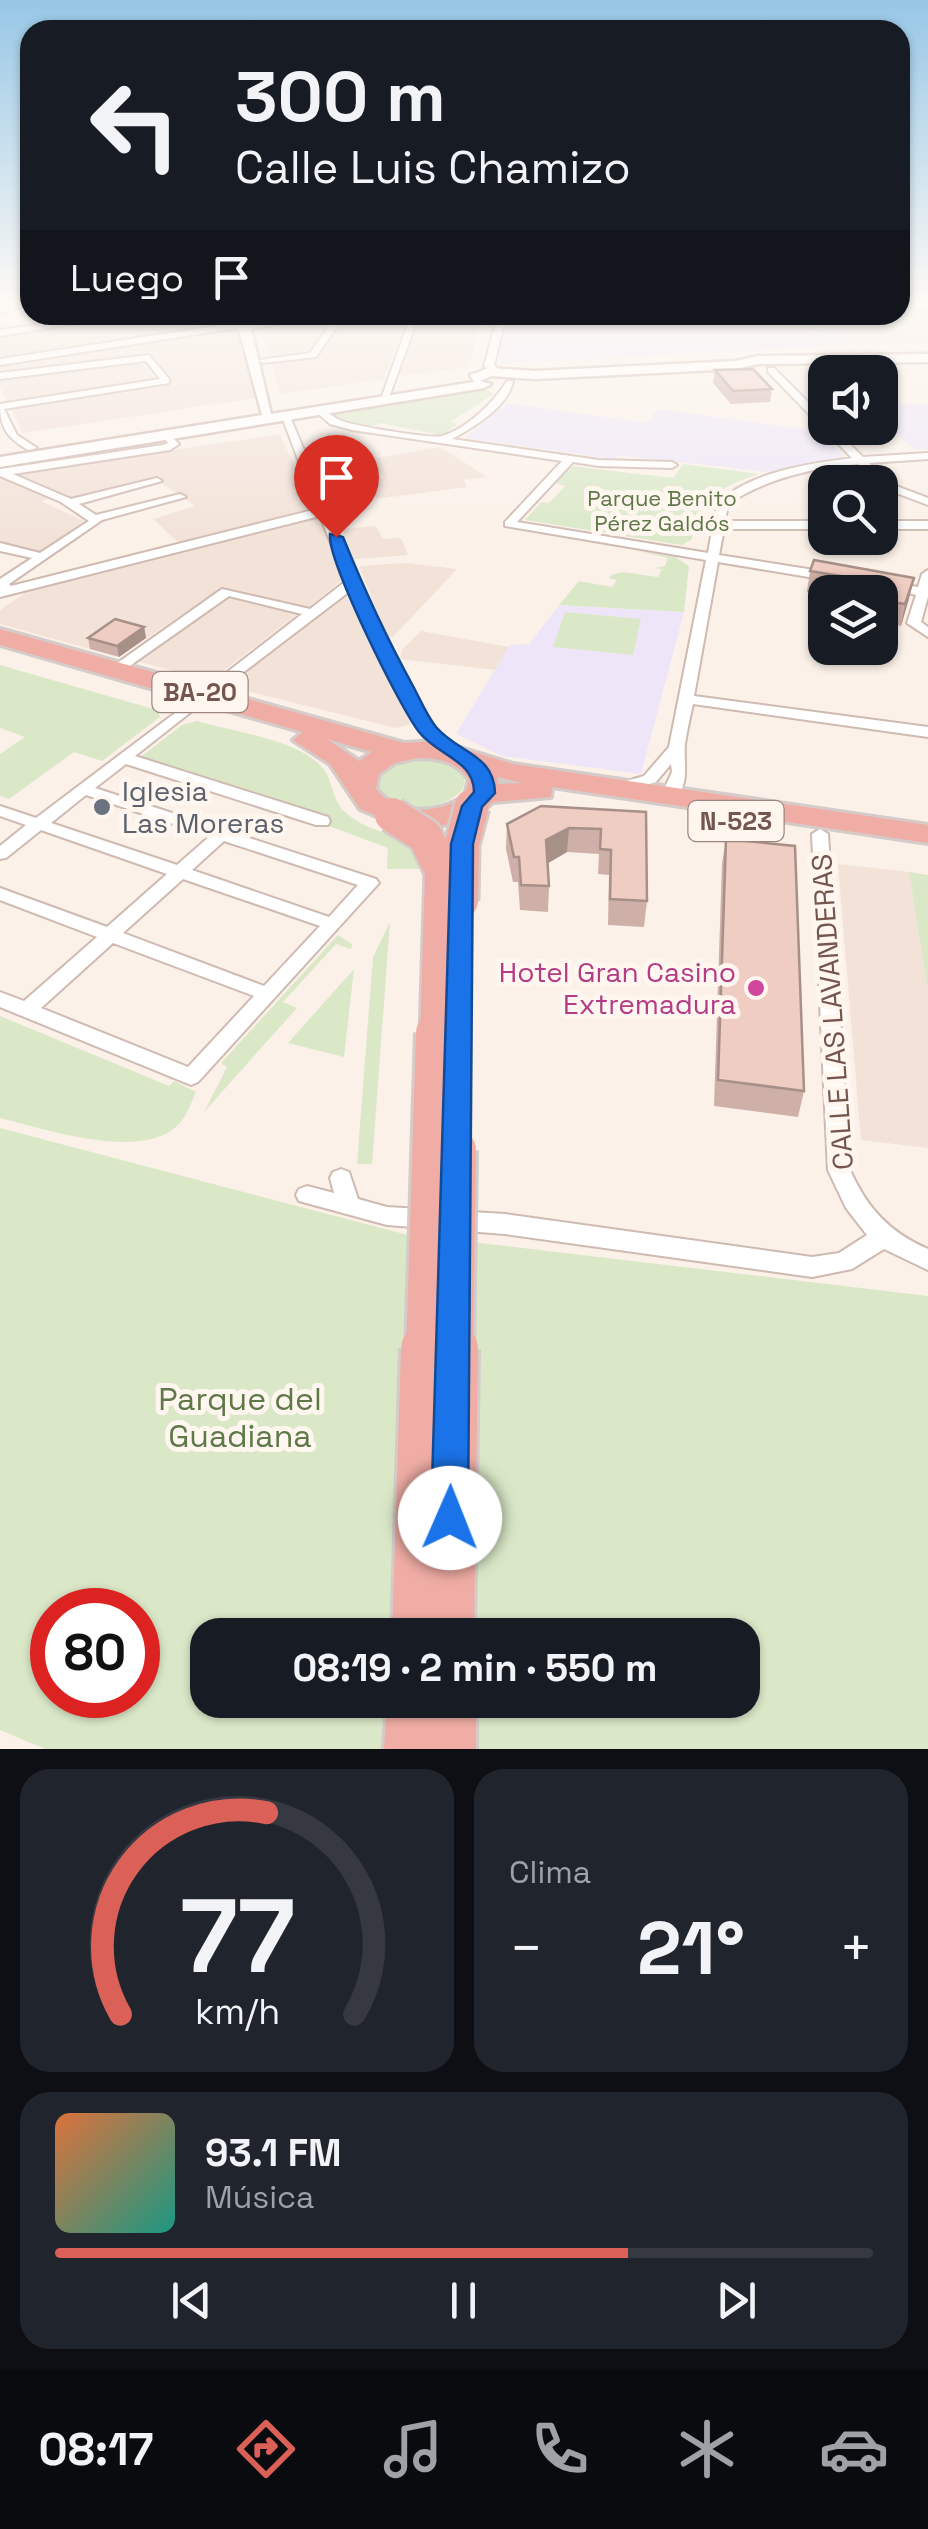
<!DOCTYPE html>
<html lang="es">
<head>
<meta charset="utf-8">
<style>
	:root { --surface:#171b24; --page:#20242c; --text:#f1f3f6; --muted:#9ea1a6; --line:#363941; --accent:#db6158 }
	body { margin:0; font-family:"Space Grotesk",sans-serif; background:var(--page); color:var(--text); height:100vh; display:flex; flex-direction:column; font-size:38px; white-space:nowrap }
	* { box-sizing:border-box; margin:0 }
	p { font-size:32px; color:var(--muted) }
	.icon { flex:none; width:55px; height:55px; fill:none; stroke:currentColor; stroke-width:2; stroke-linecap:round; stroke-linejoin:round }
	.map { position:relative; height:1749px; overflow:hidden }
	.details { display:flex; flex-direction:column; gap:20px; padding:20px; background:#0d0f14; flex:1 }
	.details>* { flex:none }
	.hud { position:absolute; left:20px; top:20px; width:890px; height:305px; border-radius:30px; box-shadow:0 2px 8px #0004; background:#171b24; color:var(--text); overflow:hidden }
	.fabs { position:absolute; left:808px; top:355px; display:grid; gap:20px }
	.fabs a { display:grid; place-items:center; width:90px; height:90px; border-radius:20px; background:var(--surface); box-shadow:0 2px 8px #0004; font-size:50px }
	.speed { position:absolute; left:30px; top:1588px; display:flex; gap:20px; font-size:50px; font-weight:700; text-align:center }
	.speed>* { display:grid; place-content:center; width:130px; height:130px; border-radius:50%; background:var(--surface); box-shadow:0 2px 8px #0004; line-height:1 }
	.speed .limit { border:15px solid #d22; background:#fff; color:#111 }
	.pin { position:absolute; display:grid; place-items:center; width:85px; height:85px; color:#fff; margin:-102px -42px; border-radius:50% 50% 50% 0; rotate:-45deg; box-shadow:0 0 10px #0007 }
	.pin .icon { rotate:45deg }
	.me { position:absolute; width:110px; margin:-55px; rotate:1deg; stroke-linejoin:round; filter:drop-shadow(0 0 8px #0008) }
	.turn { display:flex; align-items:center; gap:35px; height:210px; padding:0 50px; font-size:45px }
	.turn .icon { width:130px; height:130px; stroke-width:2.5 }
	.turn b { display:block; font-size:70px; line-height:85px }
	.then { display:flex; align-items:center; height:95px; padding:0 50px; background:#0003; gap:20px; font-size:38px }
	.big { font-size:75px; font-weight:800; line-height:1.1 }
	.details .card { flex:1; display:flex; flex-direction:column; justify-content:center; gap:15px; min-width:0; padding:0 35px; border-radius:30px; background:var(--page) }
	.details .dial { align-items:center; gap:0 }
	.dial svg { height:260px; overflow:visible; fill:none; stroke:var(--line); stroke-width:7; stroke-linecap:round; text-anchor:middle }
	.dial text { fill:var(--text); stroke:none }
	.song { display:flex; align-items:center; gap:30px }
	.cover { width:120px; height:120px; border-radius:15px; background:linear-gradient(135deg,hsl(20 70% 55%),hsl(170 70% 35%)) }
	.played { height:10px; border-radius:5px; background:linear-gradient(90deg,var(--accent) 70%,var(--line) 70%) }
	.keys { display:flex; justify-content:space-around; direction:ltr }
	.heat { display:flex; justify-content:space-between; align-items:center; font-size:55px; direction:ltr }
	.details .tiles { flex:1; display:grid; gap:20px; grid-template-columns:1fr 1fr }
	.card:last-child { grid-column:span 2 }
	.trip { position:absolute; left:190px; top:1618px; width:570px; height:100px; border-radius:30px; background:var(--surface); box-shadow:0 2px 8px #0004; font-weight:800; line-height:100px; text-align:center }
	.tabs { display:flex; height:160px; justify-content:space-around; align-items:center; background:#090b0e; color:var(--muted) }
	.tabs .icon { width:70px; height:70px }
	.tabs .selected { color:var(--accent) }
	.tabs b { font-size:45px; color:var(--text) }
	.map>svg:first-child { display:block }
</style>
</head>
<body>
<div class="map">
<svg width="928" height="1749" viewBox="0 0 928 1749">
	<rect width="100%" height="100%" fill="#fbf1e9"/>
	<path fill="#f2e2d8" d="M134,315H212L228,324L0,359V334Z
		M337,315L311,353L270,358L260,327Z
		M347,315H407L384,379L280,394L271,361L317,357Z
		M421,315L483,316L468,367L399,376Z
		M229,329L238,330L256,398L23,433L11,408L172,383L151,357L141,356L0,374V364Z
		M140,360L159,384L8,404L0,387V377Z
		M276,435H280L315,507L180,544L153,519L195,506L156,479L70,498L12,473Z
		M440,447L487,477L464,480L467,487L376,499L368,479L384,478L370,459Z
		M0,478L50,498L41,501L86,522L38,553L0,545Z
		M319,516L342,580L308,608L221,588L147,638L117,631L90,649L0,624V610L34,587Z
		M376,526L383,539L401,538L408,555L354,559L342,529Z
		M406,563L457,569L393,637H387L359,566Z
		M230,595L300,612L210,681L137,661Z
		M346,595L411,724L395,728L227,686Z
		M421,631L509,647L496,670L400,659L402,650Z
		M838,864L909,872L928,992V1148L861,1140Z"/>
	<path fill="#ece5e2" d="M900,301H928V343L855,345L835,327L836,315H900Z"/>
	<path fill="#eee6f8" d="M509,315H833V327L851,345L496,364Z
		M508,403L646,423L658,409L822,432L843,456L767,472L618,455L614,459L465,438Z
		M928,403V449H913L880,419V406Z
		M559,605L684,612L641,774L502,756L456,734L510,645L529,644Z"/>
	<path fill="#dae8c8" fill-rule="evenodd" d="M706,315H831L824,331L703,319Z
		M484,388L494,394L450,422L457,425L441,435L380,423C364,431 342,423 330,411Z
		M683,464L759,474C724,485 695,500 692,539L682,545L525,520L541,502L549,503L565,486L556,483L572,466L673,478Z
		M637,551L675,557L689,566L684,612L559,605L579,581L612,587L617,580L609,578L611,575L623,572L658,577L662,569L655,568L665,566L668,558Z
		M565,612L641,619L633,655L553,647Z
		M0,665L157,710L160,717L102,761L74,752L9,799L0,796V754L25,737L0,728Z
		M197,721C233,732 294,738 321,766C334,780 331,800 346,813C379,841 402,823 424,869H387L388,848L326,825L329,818L138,759L182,725Z
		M413,758C434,758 455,759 465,779L463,789C444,812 389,817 376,784C381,765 396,763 413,758Z
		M909,872L928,875V992Z
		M390,922L372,1164H357L373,957Z
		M338,935L352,944L351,949L336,944L283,1002L297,1008L204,1112L227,1067L221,1063Z
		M354,969L344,1057L288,1043Z
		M0,1016L169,1086L174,1081L196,1092C191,1103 186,1118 177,1126C140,1161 44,1129 0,1118Z
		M0,1128L404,1234L928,1296V1749H45L0,1730ZM52,1610H138V1695H52ZM208,1635H742V1700H208Z"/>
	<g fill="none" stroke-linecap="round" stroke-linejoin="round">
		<g stroke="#cfbab2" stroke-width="4">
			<path id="street" d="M23,301H30V304L0,314V309Z
				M928,304V308L900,310V306Z
				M108,315H129L0,336V330Z
				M304,315H324L251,329L247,326Z
				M337,315H345L316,357L263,363L259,360L310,353Z
				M411,315H419L389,397L381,399Z
				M498,315H506L494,365L501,372L496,375L484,366Z
				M241,322L244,327L0,365V359Z
				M149,355L169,379V383L4,409L17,435L37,448L28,450C8,438 0,429 0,404L160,379L146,361L0,379V373Z
				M768,368H774L825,419V428H833L863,457L928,453V459L869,463L891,484L928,498V505L883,488L858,464C812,468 767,478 728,504L725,521H825V529H724L719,555L833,573L839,577L833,581L718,562L694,696L928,727V737L693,704C690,717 687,731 685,744C683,764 692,790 669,801L661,796L672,772L671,764L656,782L619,793L611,788L613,785L644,776L669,747L706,560L505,526V522L562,461L352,430L330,424L314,410L322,408C329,413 334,418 342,421C355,426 430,439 442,436C467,429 494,402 507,381H513C508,407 475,426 452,439L599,460L672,462L677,465L672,468L599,466L573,462L517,522L708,553L717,503C753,471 807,464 852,458L768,372Z
				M282,417L291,419L376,622L433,727L456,749L459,752L456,755H446L419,729L362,622L350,591L211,697L206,698L199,694L302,614L229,596L121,672L116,673L109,669L222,589L310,609L346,581L320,516L0,597V579L32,558L0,551V543L40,553L89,521L61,502L0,476V469L163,445L168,443L161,434L166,431L179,444L170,450L13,474L71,499L157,478L162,481L79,504L96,515L180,494L186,497L102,520L9,584L11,586L317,509Z
				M880,521H928V529H880Z
				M928,570V597L921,622L928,627V637L907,623L916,595L882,586L888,582L918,587L922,574Z
				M191,701L196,702V708L135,756L328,817L330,821L328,825H316L126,764L95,788L376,879L379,883L198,1082L191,1085L0,1007V992L24,1001L97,937L0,900V888L107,927L167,874L41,830L6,858L0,859V846L26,825L0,816V806L36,818ZM86,795L210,836L177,865L51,823ZM224,841L358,885L329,917L192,870ZM183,879L320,926L264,986L123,933ZM113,943L254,996L188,1067L41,1008Z
				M820,829L828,834L850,1170C867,1208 890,1233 928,1249V1270L884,1249L852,1269L812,1277L505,1234L387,1225L299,1201L296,1195L299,1189L307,1186L334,1193L330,1178L333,1172L341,1169L349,1172L358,1199L387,1207L505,1214L812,1257L839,1253L867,1235L846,1208L828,1170L812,834Z"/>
		</g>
		<g stroke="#d1b9b0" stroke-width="5">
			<path id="secondary" d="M226,315H238L252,332L271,414L474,382L470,375L489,368L535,371L736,361L758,356L928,354V362L758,364L736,369L535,379L491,376L480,381L491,384L484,388L0,467V457L262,415L240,333Z"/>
		</g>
		<g stroke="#d5ccca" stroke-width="6">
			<path id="highway" d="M0,629L404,743L438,741L513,764L928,825V843L552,787L551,797L493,802L477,815L434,828L400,826L360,809L330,764L293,740L303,732L0,645ZM327,739L372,752L359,761ZM417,758C439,758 455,761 469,779L465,796C437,814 399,817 376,789L379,774L395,763ZM498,777L523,783L498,784Z
				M387,1700H476V1749H384Z"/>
		</g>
		<use href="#street" fill="#fff" fill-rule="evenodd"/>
		<use href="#secondary" fill="#fff" fill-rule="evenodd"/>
		<use href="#highway" fill="#f0ada5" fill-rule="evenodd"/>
		<g stroke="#d5ccca" stroke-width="39" stroke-linecap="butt">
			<path id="highway-bridge-far2" d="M392,815L425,836L442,871L437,1036
				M461,901L462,844L472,806"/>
		</g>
		<g stroke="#d5ccca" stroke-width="48" stroke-linecap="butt">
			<path id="highway-bridge-far1" d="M427,1352L437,1033
				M452,1352L455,1150"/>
		</g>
		<g stroke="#d5ccca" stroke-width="58" stroke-linecap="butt">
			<path id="highway-bridge" d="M418,1635L427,1349
				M448,1635L452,1349"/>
		</g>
		<use href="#highway-bridge-far2" stroke="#f0ada5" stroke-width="34"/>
		<use href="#highway-bridge-far1" stroke="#f0ada5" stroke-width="42"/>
		<use href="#highway-bridge" stroke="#f0ada5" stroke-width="52"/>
	</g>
	<path fill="#ceb0a8" d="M715,370L772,389L770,402L731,404L713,383Z
		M810,571L914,578L901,626L881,622L880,626V592H825V595L807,592Z
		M144,627L146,638L119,657L90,649L88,638Z
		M646,812L647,901L644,927L608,925L609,875L598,874L599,854L567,852L548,863L549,886L548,912L520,910L518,882H513L506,849L507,824Z
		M726,839L804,1091L798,1117L714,1106L722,863Z"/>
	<path fill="#a79088" d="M914,578L909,599L901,626L905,604Z
		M144,627L146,638L119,657L117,646Z
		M569,828L567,852L545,865L546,840Z"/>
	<path fill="#efcdc3" stroke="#a79088" stroke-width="2.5" d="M753,369L772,389L733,391L715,370Z
		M814,560L914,578L905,604L886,601L884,606L880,605V592H855L859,579L810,571Z
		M115,619L144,627L117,646L88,638Z
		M541,806L646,812L647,901L610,899L611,850L600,849L601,829L569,828L546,840L549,886L521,885L519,857H514L507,824Z
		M726,839L795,846L804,1091L718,1080Z"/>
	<linearGradient id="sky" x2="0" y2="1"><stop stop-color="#97c7e6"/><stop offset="0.55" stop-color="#fdf9f5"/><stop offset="1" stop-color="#fdf9f5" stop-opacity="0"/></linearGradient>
	<rect width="928" height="546" fill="url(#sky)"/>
	<path fill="#1a73e8" stroke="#114b97" stroke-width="2.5" d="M330,534L343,537C364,589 386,637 413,686C420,699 427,716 436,727C458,753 494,754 495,793L482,807L473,844L468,1518L463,1531L450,1537L437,1531L431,1518L451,844L462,806L474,792C474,760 438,756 419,732C399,706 327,560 330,534Z"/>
	<circle fill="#6b7280" stroke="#fef6ef" stroke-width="4" cx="102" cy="807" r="10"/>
	<circle fill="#d1479c" stroke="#fef6ef" stroke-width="4" cx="756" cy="988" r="10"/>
	<g text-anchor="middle" stroke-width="10" stroke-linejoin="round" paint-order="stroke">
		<g font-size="22" fill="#5e7847" stroke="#fef6ef">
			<text x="662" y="506">Parque Benito<tspan x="662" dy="25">Pérez Galdós</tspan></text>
		</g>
		<g fill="#fef6ef" stroke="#9d867e" stroke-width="2.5">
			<rect x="152.5" y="672" width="95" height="40" rx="8"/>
			<rect x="688.5" y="801" width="95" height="40" rx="8"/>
		</g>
		<g font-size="25" font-weight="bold" fill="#74564e">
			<text x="200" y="701">BA-20</text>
			<text x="736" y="830">N-523</text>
		</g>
		<g font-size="28" fill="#5b616d" stroke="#fef6ef" text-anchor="start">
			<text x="122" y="801">Iglesia<tspan x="122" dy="32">Las Moreras</tspan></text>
		</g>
		<g font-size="28" fill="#b23c85" stroke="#fef6ef" text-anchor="end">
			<text x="736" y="982">Hotel Gran Casino<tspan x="736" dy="32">Extremadura</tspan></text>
		</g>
		<g font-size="28" fill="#74564e" stroke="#fef6ef">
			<text transform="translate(832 1012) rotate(-94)" y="10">CALLE LAS LAVANDERAS</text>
		</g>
		<g font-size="32" fill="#5e7847" stroke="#fef6ef">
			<text x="240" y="1410">Parque del<tspan x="240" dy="37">Guadiana</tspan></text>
		</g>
	</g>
</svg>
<div class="fabs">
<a><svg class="icon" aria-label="sound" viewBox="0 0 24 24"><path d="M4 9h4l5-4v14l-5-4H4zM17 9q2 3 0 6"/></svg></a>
<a><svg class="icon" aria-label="search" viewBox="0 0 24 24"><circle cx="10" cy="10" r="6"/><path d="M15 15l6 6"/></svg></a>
<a><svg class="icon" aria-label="layers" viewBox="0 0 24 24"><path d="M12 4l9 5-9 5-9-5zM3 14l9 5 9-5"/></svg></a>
</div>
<div class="speed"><div class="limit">80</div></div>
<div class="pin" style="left:336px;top:537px;background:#d93025"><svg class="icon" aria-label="arrive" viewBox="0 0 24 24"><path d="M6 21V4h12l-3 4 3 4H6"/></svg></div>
<svg class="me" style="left:450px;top:1518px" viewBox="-20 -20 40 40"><circle r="19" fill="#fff"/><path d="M0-13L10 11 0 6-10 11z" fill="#1a73e8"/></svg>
<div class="trip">08:19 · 2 min · 550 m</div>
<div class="hud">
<div class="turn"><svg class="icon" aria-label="left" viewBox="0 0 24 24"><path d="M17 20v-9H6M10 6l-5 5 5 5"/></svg><div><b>300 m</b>Calle Luis Chamizo</div></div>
<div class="then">Luego<svg class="icon" aria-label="arrive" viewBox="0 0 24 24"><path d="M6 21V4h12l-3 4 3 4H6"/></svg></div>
</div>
</div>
<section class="details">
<div class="tiles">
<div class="card dial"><svg viewBox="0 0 100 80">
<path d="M14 69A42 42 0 1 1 86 69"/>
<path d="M14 69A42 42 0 0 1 59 7" stroke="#db6158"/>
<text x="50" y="56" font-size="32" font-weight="700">77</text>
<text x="50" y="72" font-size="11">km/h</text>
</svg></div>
<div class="card"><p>Clima</p>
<div class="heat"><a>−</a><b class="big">21°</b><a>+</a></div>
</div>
<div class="card">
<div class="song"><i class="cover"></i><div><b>93.1 FM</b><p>Música</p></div></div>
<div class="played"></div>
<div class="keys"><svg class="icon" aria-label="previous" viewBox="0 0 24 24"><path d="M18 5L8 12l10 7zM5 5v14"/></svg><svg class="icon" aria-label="pause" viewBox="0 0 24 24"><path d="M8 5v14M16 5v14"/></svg><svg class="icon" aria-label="next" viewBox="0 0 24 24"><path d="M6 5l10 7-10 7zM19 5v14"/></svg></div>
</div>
</div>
</section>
<nav class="tabs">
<b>08:17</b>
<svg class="icon selected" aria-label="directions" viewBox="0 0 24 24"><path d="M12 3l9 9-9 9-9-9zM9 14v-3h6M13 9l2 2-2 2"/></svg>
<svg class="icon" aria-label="music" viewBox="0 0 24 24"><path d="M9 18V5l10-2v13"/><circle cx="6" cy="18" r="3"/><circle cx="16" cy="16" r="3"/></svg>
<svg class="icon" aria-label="phone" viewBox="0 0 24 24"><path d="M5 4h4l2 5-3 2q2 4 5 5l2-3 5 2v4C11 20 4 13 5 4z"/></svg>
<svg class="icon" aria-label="climate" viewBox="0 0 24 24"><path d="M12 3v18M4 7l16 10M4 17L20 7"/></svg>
<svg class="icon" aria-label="car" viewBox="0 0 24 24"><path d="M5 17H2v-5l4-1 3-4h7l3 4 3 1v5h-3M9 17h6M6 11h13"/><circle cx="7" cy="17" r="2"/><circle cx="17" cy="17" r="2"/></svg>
</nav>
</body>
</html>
